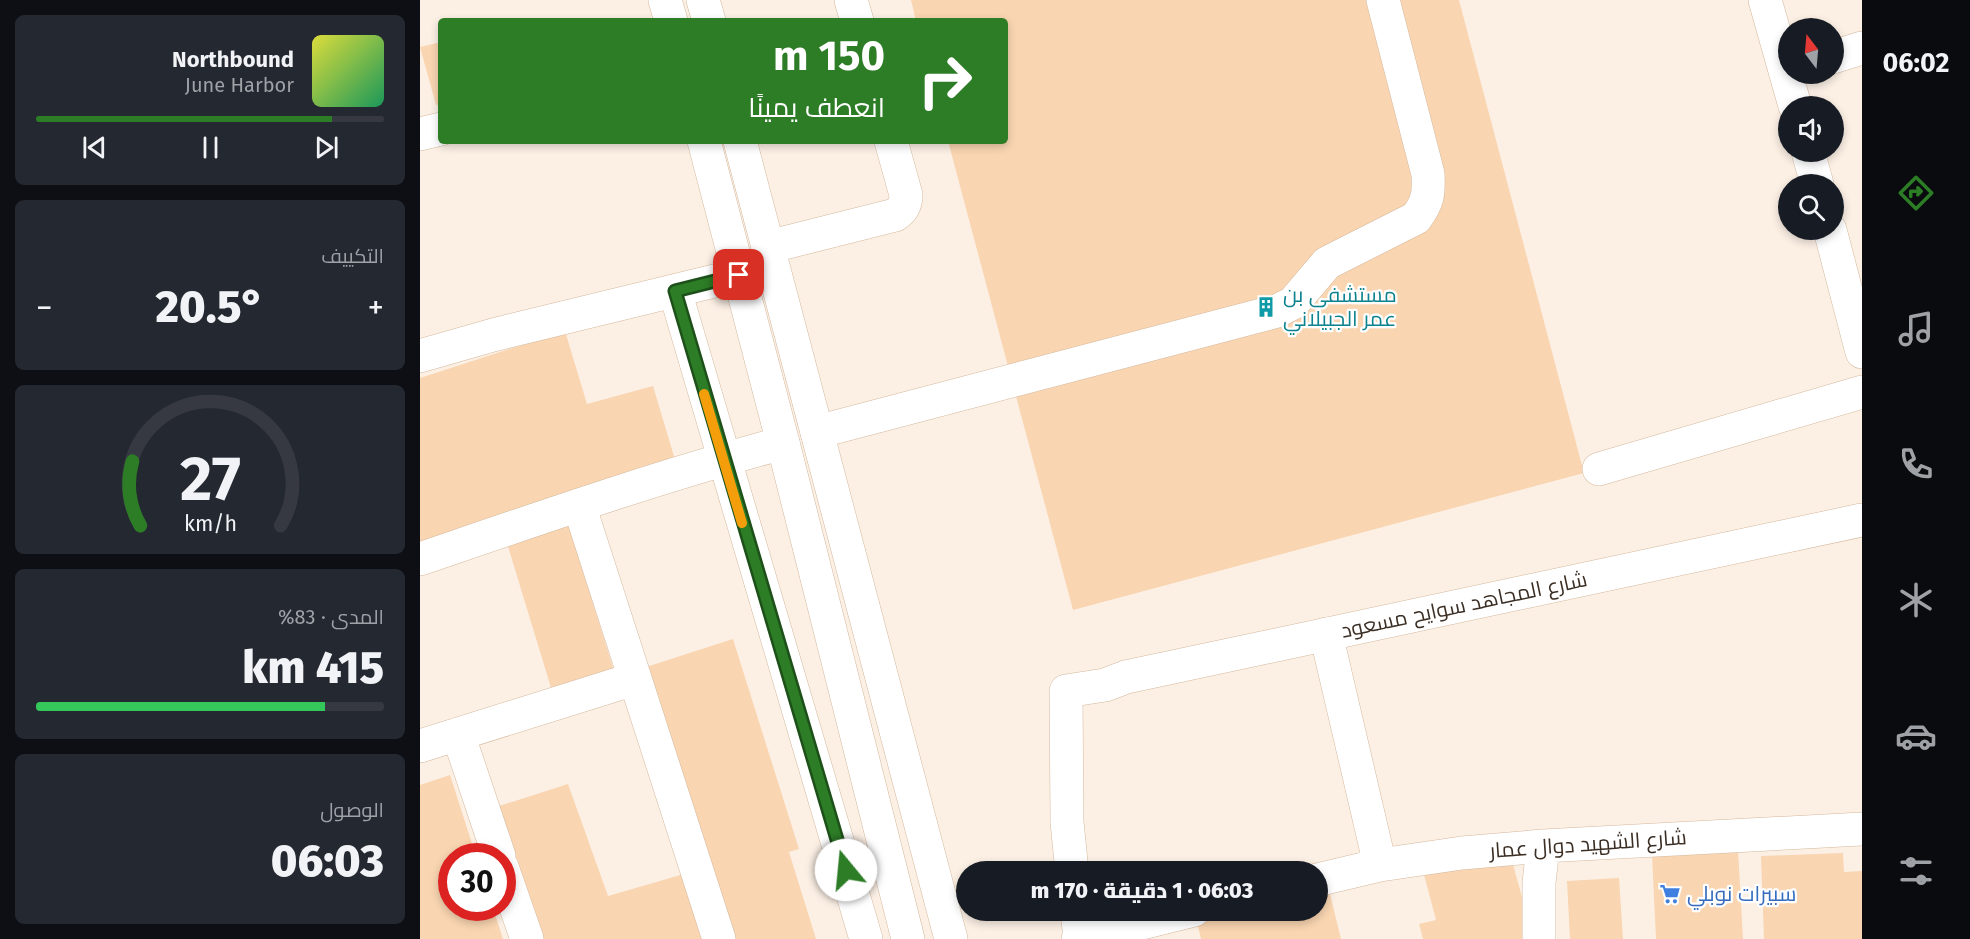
<!DOCTYPE html>
<html lang="ar">
<head>
<meta charset="utf-8">
<style>
	:root { --surface:#171b24; --page:#242831; --text:#f1f3f6; --muted:#9ea1a6; --line:#363941; --accent:#2d7c26 }
	body { margin:0; font-family:"Fira Sans",Cairo,sans-serif; background:var(--page); color:var(--text); direction:rtl; height:100vh; display:flex; flex-direction:column; font-size:22px; white-space:nowrap }
	* { box-sizing:border-box; margin:0 }
	p { font-size:20px; color:var(--muted) }
	.icon { flex:none; width:33px; height:33px; fill:none; stroke:currentColor; stroke-width:2; stroke-linecap:round; stroke-linejoin:round }
	.map { position:relative; flex:1; overflow:hidden; direction:ltr }
	.side { display:flex; flex-direction:column; gap:15px; padding:15px; background:#0d0f14; width:420px }
	.side>* { flex:none }
	.guide { position:absolute; left:18px; top:18px; width:570px; height:126px; border-radius:6px; box-shadow:0 3px 9px #0003; direction:rtl; background:#2d7c26; color:#fff; overflow:hidden }
	.needle { width:39px; rotate:344deg }
	.controls { position:absolute; left:1358px; top:18px; display:grid; gap:12px }
	.controls a { display:grid; place-items:center; width:66px; height:66px; border-radius:50%; background:var(--surface); box-shadow:0 3px 9px #0003; font-size:30px }
	.speed { position:absolute; left:18px; top:843px; display:flex; gap:12px; font-size:30px; font-weight:700; text-align:center }
	.speed>* { display:grid; place-content:center; width:78px; height:78px; border-radius:50%; background:var(--surface); box-shadow:0 3px 9px #0003; line-height:1 }
	.speed .limit { border:9px solid #d22; background:#fff; color:#111 }
	.pin { position:absolute; display:grid; place-items:center; width:51px; height:51px; color:#fff; margin:-26px; border-radius:12px; box-shadow:0 3px 9px #0006 }
	.me { position:absolute; width:66px; margin:-33px; rotate:343deg; stroke-linejoin:round; filter:drop-shadow(0 0 4px #0008) }
	.turn { display:flex; align-items:center; gap:21px; height:126px; padding:0 24px; font-size:27px }
	.turn .icon { width:78px; height:78px; stroke-width:2.5 }
	.turn b { display:block; font-size:42px; line-height:51px }
	.big { font-size:45px; font-weight:800; line-height:1.1 }
	.side .card { flex:1; display:flex; flex-direction:column; justify-content:center; gap:9px; min-width:0; padding:0 21px; border-radius:9px; background:var(--page) }
	.side .dial { align-items:center; gap:0 }
	.dial svg { height:156px; overflow:visible; fill:none; stroke:var(--line); stroke-width:7; stroke-linecap:round; text-anchor:middle }
	.dial text { fill:var(--text); stroke:none }
	.song { display:flex; align-items:center; gap:18px }
	.cover { width:72px; height:72px; border-radius:9px; background:linear-gradient(135deg,hsl(60 70% 55%),hsl(150 70% 35%)) }
	.played { height:6px; border-radius:3px; background:linear-gradient(90deg,var(--accent) 85%,var(--line) 85%) }
	.keys { display:flex; justify-content:space-around; direction:ltr }
	.heat { display:flex; justify-content:space-between; align-items:center; font-size:33px; direction:ltr }
	.charge { height:9px; border-radius:4px; background:linear-gradient(90deg,#34c759 83%,var(--line) 0) }
	.trip { position:absolute; left:536px; top:861px; width:372px; height:60px; border-radius:30px; background:var(--surface); box-shadow:0 3px 9px #0003; font-weight:800; line-height:60px; text-align:center; direction:rtl }
	main { display:flex; flex:1; min-height:0 }
	.tab-bar { display:flex; flex-direction:column; width:108px; justify-content:space-around; align-items:center; background:#090b0e; color:var(--muted) }
	.tab-bar .icon { width:42px; height:42px }
	.tab-bar .selected { color:var(--accent) }
	.tab-bar b { font-size:27px; color:var(--text) }
	.map>svg:first-child { display:block }
</style>
</head>
<body>
<main>
<nav class="tab-bar">
<b>06:02</b>
<svg class="icon selected" aria-label="directions" viewBox="0 0 24 24"><path d="M12 3l9 9-9 9-9-9zM9 14v-3h6M13 9l2 2-2 2"/></svg>
<svg class="icon" aria-label="music" viewBox="0 0 24 24"><path d="M9 18V5l10-2v13"/><circle cx="6" cy="18" r="3"/><circle cx="16" cy="16" r="3"/></svg>
<svg class="icon" aria-label="phone" viewBox="0 0 24 24"><path d="M5 4h4l2 5-3 2q2 4 5 5l2-3 5 2v4C11 20 4 13 5 4z"/></svg>
<svg class="icon" aria-label="climate" viewBox="0 0 24 24"><path d="M12 3v18M4 7l16 10M4 17L20 7"/></svg>
<svg class="icon" aria-label="car" viewBox="0 0 24 24"><path d="M5 17H2v-5l4-1 3-4h7l3 4 3 1v5h-3M9 17h6M6 11h13"/><circle cx="7" cy="17" r="2"/><circle cx="17" cy="17" r="2"/></svg>
<svg class="icon" aria-label="filters" viewBox="0 0 24 24"><path d="M4 7h16M4 17h16"/><circle cx="9" cy="7" r="2"/><circle cx="15" cy="17" r="2"/></svg>
</nav>
<div class="map">
<svg width="1442" height="939" viewBox="0 0 1442 939">
	<rect width="100%" height="100%" fill="#fcf0e5"/>
	<path fill="#f9d5b1" d="M491,0H1039L1164,473L653,610L528,141H585V21H496Z
		M21,42V104L16,105L0,47Z
		M145,331L167,404L233,386L256,463L0,545V378Z
		M147,521L194,671L132,691L86,540Z
		M313,639L379,849L369,852L396,939H312L223,668Z
		M30,775L56,856H32V908H73L83,939H0V785Z
		M148,784L188,896L264,874L286,939H117L73,808Z
		M1084,833L1114,939H1003L999,924L1016,920L1002,867L984,860Z
		M1318,850L1323,939H1236L1232,855Z
		M1423,853L1424,872L1442,871V939H1344L1341,856Z
		M1199,878L1203,939H1150L1147,881Z
		M907,882L921,939H781L774,910H897V884Z"/>
	<g fill="none" stroke-linecap="round" stroke-linejoin="round">
		<g stroke="#d4b89d" stroke-width="34">
			<path id="minor" d="M431,0L437,21
				M1345,0L1375,106
				M1413,57L1442,48
				M0,134L21,129
				M1388,152L1397,184
				M1410,230L1442,352
				M348,247L475,215C483,210 486,204 486,195L471,141
				M255,291L446,939
				M0,356L73,335L319,275
				M397,432L857,311L873,303L907,263L996,218C1008,202 1009,194 1008,174L963,0
				M1179,469L1442,392
				M159,505L299,939
				M0,559C120,518 240,476 363,443
				M906,634L960,865
				M38,734L79,856
				M0,746L214,679
				M82,867L107,939
				M652,872L647,822L646,691L685,685L706,677L1442,520
				M897,880L960,865L1042,853L1123,846L1442,829
				M657,910L660,939
				M658,939L774,910
				M1119,939V883L1123,846"/>
		</g>
		<g stroke="#d4b89d" stroke-width="34">
			<path id="major" d="M245,0L251,21
				M283,0L289,21
				M284,141L363,443L488,939
				M320,141L531,939"/>
		</g>
		<use href="#minor" stroke="#fff" stroke-width="33"/>
		<use href="#major" stroke="#fff" stroke-width="33"/>
	</g>
	<g fill="none" stroke-linecap="round" stroke-linejoin="round">
		<g stroke="#1d5119" stroke-width="15">
			<path id="route" d="M319,275L255,291L426,870"/>
		</g>
		<use href="#route" stroke="#2d7c26" stroke-width="10"/>
		<path stroke="#f59e0b" stroke-width="10" d="M284,394L322,523"/>
	</g>
	<defs>
		<g id="building-bare" transform="scale(1.62)"><path d="M-4-6H4V6H1V3H-1V6H-4ZM-2.5-4.3h1.7v1.8h-1.7ZM.8-4.3h1.7v1.8H.8ZM-2.5-1h1.7V.8h-1.7ZM.8-1h1.7V.8H.8Z" fill="#0f9aa8" stroke="#fff" stroke-width="2.5" paint-order="stroke"/></g>
		<g id="supermarket-bare" transform="scale(1.62)"><path d="M-6-5.5h2.5l.6 2H6L4.5 2H-2.5L-4.4-4H-6ZM-1.5 3.2a1.3 1.3 0 1 0 .1 0ZM3 3.2a1.3 1.3 0 1 0 .1 0Z" fill="#3f7fe0" stroke="#fff" stroke-width="2.5" paint-order="stroke"/></g>
	</defs>
	<g fill-rule="evenodd">
		<use href="#building-bare" x="846" y="307"/>
		<use href="#supermarket-bare" x="1250" y="894"/>
	</g>
	<g text-anchor="middle" stroke-width="4.5" stroke-linejoin="round" paint-order="stroke">
		<g font-size="21" fill="#0d838f" stroke="#fff" text-anchor="start">
			<text x="863" y="302">مستشفى بن<tspan x="863" dy="24">عمر الجبيلاني</tspan></text>
		</g>
		<g font-size="21" fill="#3b2f25" stroke="#fff">
			<text transform="translate(1044 605) rotate(-12)" y="7">شارع المجاهد سوايح مسعود</text>
			<text transform="translate(1168 844) rotate(-4)" y="7">شارع الشهيد دوال عمار</text>
		</g>
		<g font-size="21" fill="#366cbe" stroke="#fff" text-anchor="start">
			<text x="1267" y="901">سبيرات نوبلي</text>
		</g>
	</g>
</svg>
<div class="controls">
<a><svg class="needle" viewBox="-14 -14 28 28"><path d="M0-13l5 13h-10z" fill="#e53935"/><path d="M0 13l5-13h-10z" fill="#9ea1a6"/></svg></a>
<a><svg class="icon" aria-label="sound" viewBox="0 0 24 24"><path d="M4 9h4l5-4v14l-5-4H4zM17 9q2 3 0 6"/></svg></a>
<a><svg class="icon" aria-label="search" viewBox="0 0 24 24"><circle cx="10" cy="10" r="6"/><path d="M15 15l6 6"/></svg></a>
</div>
<div class="speed"><div class="limit">30</div></div>
<div class="pin" style="left:319px;top:275px;background:#d93025"><svg class="icon" aria-label="arrive" viewBox="0 0 24 24"><path d="M6 21V4h12l-3 4 3 4H6"/></svg></div>
<svg class="me" style="left:426px;top:870px" viewBox="-20 -20 40 40"><circle r="19" fill="#fff"/><path d="M0-13L10 11 0 6-10 11z" fill="#2d7c26"/></svg>
<div class="trip">06:03 · 1 دقيقة · 170 m</div>
<div class="guide">
<div class="turn"><svg class="icon" aria-label="right" viewBox="0 0 24 24"><path d="M7 20v-9h11M14 6l5 5-5 5"/></svg><div><b>150 m</b>انعطف يمينًا</div></div>
</div>
</div>
<section class="side">
<div class="card">
<div class="song"><i class="cover"></i><div><b>Northbound</b><p>June Harbor</p></div></div>
<div class="played"></div>
<div class="keys"><svg class="icon" aria-label="previous" viewBox="0 0 24 24"><path d="M18 5L8 12l10 7zM5 5v14"/></svg><svg class="icon" aria-label="pause" viewBox="0 0 24 24"><path d="M8 5v14M16 5v14"/></svg><svg class="icon" aria-label="next" viewBox="0 0 24 24"><path d="M6 5l10 7-10 7zM19 5v14"/></svg></div>
</div>
<div class="card"><p>التكييف</p>
<div class="heat"><a>−</a><b class="big">20.5°</b><a>+</a></div>
</div>
<div class="card dial"><svg viewBox="0 0 100 80">
<path d="M14 69A42 42 0 1 1 86 69"/>
<path d="M14 69A42 42 0 0 1 10 36" stroke="#2d7c26"/>
<text x="50" y="56" font-size="32" font-weight="700">27</text>
<text x="50" y="72" font-size="11">km/h</text>
</svg></div>
<div class="card"><p>المدى · 83%</p><b class="big">415 km</b><div class="charge"></div></div>
<div class="card"><p>الوصول</p><b class="big">06:03</b></div>
</section>
</main>
</body>
</html>
